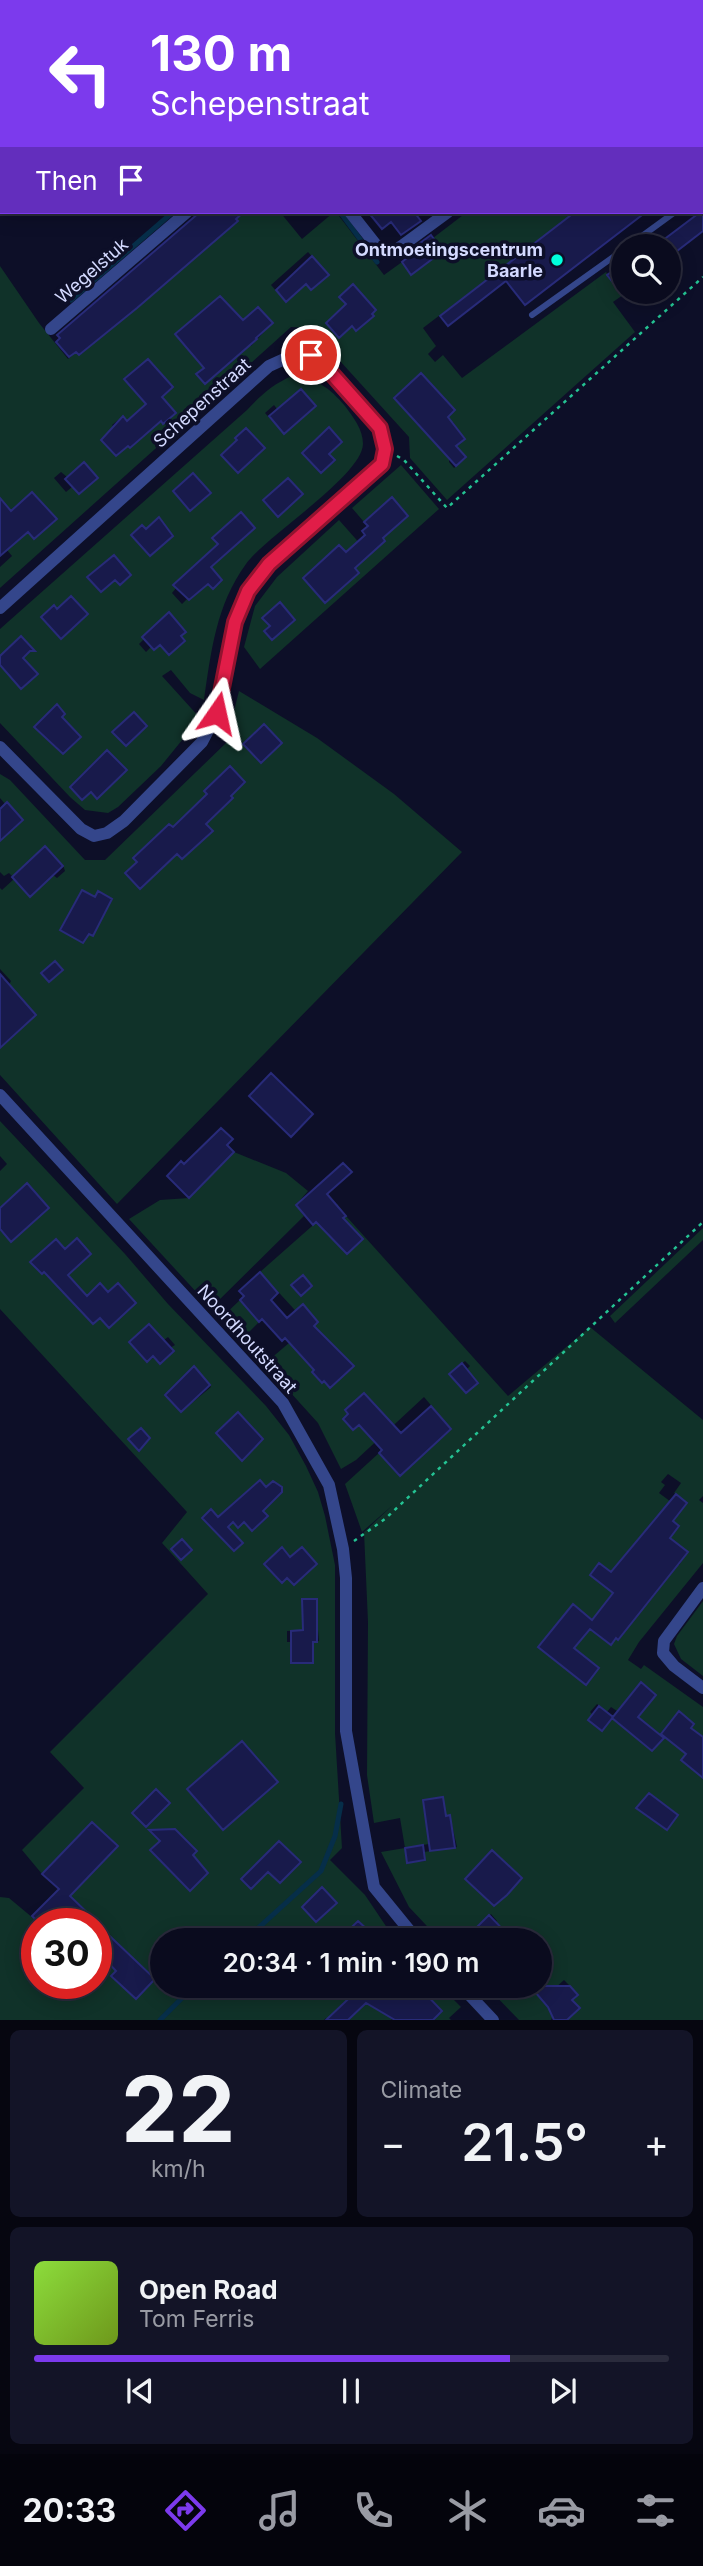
<!DOCTYPE html>
<html lang="en">
<head>
<meta charset="utf-8">
<style>
	:root { --surface:#0a0b1e; --page:#131427; --text:#f1f3f6; --muted:#999ba4; --line:#2a2b3c; --accent:#7c3aed }
	body { margin:0; font-family:Inter,sans-serif; background:var(--page); color:var(--text); height:100vh; display:flex; flex-direction:column; font-size:26px; white-space:nowrap }
	* { box-sizing:border-box; margin:0 }
	p { font-size:23px; color:var(--muted) }
	.icon { flex:none; width:38px; height:38px; fill:none; stroke:currentColor; stroke-width:2; stroke-linecap:round; stroke-linejoin:round }
	.map { position:relative; height:2020px; overflow:hidden }
	.panel { display:flex; flex-direction:column; gap:10px; padding:10px; background:#060610; flex:1 }
	.panel>* { flex:none }
	.banner { position:absolute; left:0px; top:0px; width:704px; height:214px; box-shadow:0 4px 18px #0003,0 0 0 2px var(--line); background:#7c3aed; color:#fff; overflow:hidden }
	.buttons { position:absolute; left:611px; top:234px; display:grid; gap:14px }
	.buttons a { display:grid; place-items:center; width:70px; height:70px; border-radius:50%; background:var(--surface); box-shadow:0 4px 18px #0003,0 0 0 2px var(--line); font-size:35px }
	.speed { position:absolute; left:21px; top:1908px; display:flex; gap:14px; font-size:35px; font-weight:700; text-align:center }
	.speed>* { display:grid; place-content:center; width:91px; height:91px; border-radius:50%; background:var(--surface); box-shadow:0 4px 18px #0003,0 0 0 2px var(--line); line-height:1 }
	.speed .limit { border:10px solid #d22; background:#fff; color:#111 }
	.pin { position:absolute; display:grid; place-items:center; width:60px; height:60px; color:#fff; margin:-30px; border:4px solid #fff; border-radius:50%; box-shadow:0 2px 7px #0007 }
	.me { position:absolute; width:77px; margin:-38px; rotate:11deg; stroke-linejoin:round; filter:drop-shadow(0 0 5px #0008) }
	.turn { display:flex; align-items:center; gap:24px; height:147px; padding:0 35px; font-size:32px }
	.turn .icon { width:91px; height:91px; stroke-width:2.5 }
	.turn b { display:block; font-size:49px; line-height:60px }
	.then { display:flex; align-items:center; height:66px; padding:0 35px; background:#0003; gap:14px; font-size:26px }
	.big { font-size:52px; font-weight:600; line-height:1.1 }
	.panel .tile { flex:1; display:flex; flex-direction:column; justify-content:center; gap:10px; min-width:0; padding:0 24px; border-radius:10px; background:var(--page) }
	.panel .dial { align-items:center; gap:0 }
	.dial b { font-size:91px; line-height:1 }
	.song { display:flex; align-items:center; gap:21px }
	.cover { width:84px; height:84px; border-radius:10px; background:linear-gradient(135deg,hsl(90 70% 55%),hsl(80 70% 35%)) }
	.played { height:7px; border-radius:4px; background:linear-gradient(90deg,var(--accent) 75%,var(--line) 75%) }
	.keys { display:flex; justify-content:space-around; direction:ltr }
	.heat { display:flex; justify-content:space-between; align-items:center; font-size:38px; direction:ltr }
	.panel .tiles { flex:1; display:grid; gap:10px; grid-template-columns:1fr 1fr }
	.tile:last-child { grid-column:span 2 }
	.trip { position:absolute; left:150px; top:1928px; width:402px; height:70px; border-radius:35px; background:var(--surface); box-shadow:0 4px 18px #0003,0 0 0 2px var(--line); font-weight:600; line-height:70px; text-align:center }
	.menu { display:flex; height:112px; justify-content:space-around; align-items:center; background:#04040c; color:var(--muted) }
	.menu .icon { width:49px; height:49px }
	.menu .current { color:var(--accent) }
	.menu b { font-size:32px; color:var(--text) }
	.map>svg:first-child { display:block }
</style>
</head>
<body>
<div class="map">
<svg width="703" height="2020" viewBox="0 0 703 2020">
	<rect width="100%" height="100%" fill="#0d0f28"/>
	<path fill="#103229" fill-rule="evenodd" d="M244,212H280L302,239L334,212H336L384,275L402,262L412,275L442,251L433,238L467,212H575L532,245L545,263L515,258L423,328L436,346L428,354L435,362L443,355L462,378L606,272L623,295L613,302L635,332L447,500L410,458L409,437L310,328L291,327L0,588V567L12,556L7,550L13,545L0,530V266L39,323L68,359L76,352L80,355L237,221L236,219ZM308,252L329,275L312,290L306,284L286,302L271,285ZM353,284L361,292L356,298L373,316L357,331L352,326L339,338L326,323L346,304L339,297ZM258,307L272,323L251,346L231,325L243,320ZM224,350L233,361L205,384L197,374ZM421,373L437,391L409,414L394,397ZM161,374L162,397L176,413L163,424L138,395ZM123,416L143,437L130,448L128,446L116,456L102,440L114,428L112,425ZM453,422L464,439L456,446L466,458L454,468L449,462L450,423ZM84,462L97,478L79,494L72,487L66,492L54,478L61,472L67,477Z
		M292,376C315,377 330,388 345,406C353,417 363,429 363,444C362,476 266,536 246,564C216,605 211,652 204,700L190,693L171,670L162,676L200,718L161,766L118,807L108,813L85,810L70,797L0,723V665L21,689L37,674L23,658L33,649L22,636L0,656V629L247,410C261,395 273,384 292,376ZM301,389L315,406L284,434L265,413L274,405L277,409L287,401L288,402ZM329,428L342,442L329,454L335,461L321,473L302,453ZM288,478L302,494L263,500ZM159,518L173,536L154,553L146,529ZM202,558L222,580L213,589L208,584L190,600L187,599L182,604L172,593L177,587L174,584ZM71,596L88,614L61,639L41,617L53,606L57,609ZM154,626L185,641L169,655L160,645L154,650L151,647L146,652L139,644L144,639L142,637ZM57,705L65,713L62,717L81,737L63,754L48,736L45,738L34,726ZM107,750L91,792L82,800L78,778Z
		M401,465L439,509L260,669L244,647L255,606L277,577L339,520L370,555L385,541L383,538L408,516L392,497L364,522L352,508ZM339,546L320,596L303,578ZM280,602L295,619L272,640L264,631L270,626L263,618Z
		M239,691L317,738L394,794L462,852L117,1204L0,1075V1039L5,1044L36,1015L9,985L11,981L0,969V888L2,890L14,879L30,897L53,875L57,878L65,871L63,865L45,847L13,877L9,873L4,876L0,872V835L5,804L0,798V774L10,780L85,860H105L226,743ZM264,724L282,743L261,762ZM230,766L245,782L231,796L233,798L204,791ZM169,824L174,828L212,831L182,859L158,835ZM133,858L161,869L140,889L125,873L137,862ZM82,890L95,897L98,892L112,899L93,935L89,934L83,943L60,930Z
		M0,1121L125,1254L168,1304L266,1406L289,1435L306,1466L318,1492L325,1516L335,1565V1733L342,1848L330,1860L365,1895L396,1941H372L358,1921L337,1941H313L318,1936L312,1929L300,1941H163V1986H279L276,1989L283,1996L293,1986H358L354,1990L356,1992L341,2006L367,2002L373,2007L394,1986H440L461,2007L449,2018L451,2020H433L442,2011L422,1991L391,2020H328L326,2018L324,2020H0V1897L9,1898L39,1923H37V1983H96V1939L105,1930L78,1904L68,1898L118,1846L92,1822L42,1874L22,1850L84,1788L50,1752L208,1594L162,1543L187,1512L0,1309V1229L11,1241L49,1208L27,1184L0,1208V1171L7,1164L0,1156ZM55,1239L67,1251L77,1239L91,1254L68,1275L70,1278L59,1288L31,1261ZM100,1283L108,1292L100,1318L93,1324L76,1305ZM149,1324L164,1340L168,1337L175,1345L146,1362L129,1342ZM195,1366L211,1387L181,1412L165,1395ZM260,1480L266,1487L273,1482L281,1487V1494L263,1511L268,1517L253,1531L244,1522L237,1527L227,1516L230,1506ZM302,1547L317,1564L294,1585L287,1578L281,1583L264,1563L282,1548L290,1557ZM318,1630L319,1641L313,1642V1662L291,1663V1642H287V1631ZM279,1841L301,1862L280,1883L268,1872L251,1889L241,1879ZM322,1887L337,1903L317,1922L302,1907Z
		M234,1152L286,1173L308,1191L296,1205L304,1216L211,1308L129,1219L160,1200L189,1198Z
		M337,1204L343,1212L333,1221L327,1234L332,1238L348,1224L343,1218L346,1216L508,1396L590,1327L703,1420V1496L699,1500L703,1503V1563L639,1642L628,1660L641,1669L644,1665L703,1707V1737L691,1728L694,1723L679,1712L703,1766V2020H567L580,2008L572,2000L578,1994L564,1980L542,2000L554,2013L551,2020H519L486,1986H506L515,1996L526,1986H541V1941H506L495,1923L497,1921L491,1914L465,1941H441L409,1907L381,1852L405,1848L400,1818L374,1823L367,1775L368,1622L364,1532L394,1504L362,1532L345,1484L379,1453L400,1476L451,1429L424,1397L356,1460L341,1469L318,1423L261,1360L264,1358L269,1360L289,1343L299,1353L320,1332L314,1326L318,1321L311,1314L304,1320L260,1272ZM338,1349L354,1366L321,1383L312,1372ZM465,1361L470,1366L467,1369L478,1383L467,1393L449,1374ZM364,1393L387,1419L369,1436L359,1425L353,1430L343,1419L348,1414L345,1410ZM668,1474L681,1483L674,1493L687,1503L682,1510L659,1493L665,1485L661,1482ZM662,1512L679,1526L670,1538L688,1552L679,1565L642,1537ZM630,1548L648,1562L644,1568L663,1583L648,1603L610,1574ZM610,1596L636,1616L619,1640L616,1638L611,1645L593,1631L606,1607L604,1605ZM538,1647L574,1648L599,1668L562,1666ZM641,1682L656,1695L638,1717L646,1724L636,1737L612,1718ZM597,1704L607,1712L611,1707L617,1711L602,1731L588,1720L592,1714L590,1712ZM649,1793L678,1815L667,1830L637,1808ZM443,1797L446,1816H450L457,1847L424,1852L425,1861L407,1863L405,1848L429,1844L423,1800ZM492,1850L479,1892L465,1879Z
		M703,1228V1240L615,1323L610,1316Z
		M240,1300L259,1322L241,1340L221,1318Z
		M703,1601V1676L681,1659L674,1644L677,1636Z"/>
	<g fill="none" stroke-linecap="round" stroke-linejoin="round">
		<path stroke="#062e49" stroke-width="5" d="M422,2L426,0
			M340,212L377,262
			M71,300L173,212
			M244,1941L321,1871L335,1836L341,1804
			M160,2020L194,1986"/>
	</g>
	<path fill="#181a4b" stroke="#282b79" stroke-width="2" d="M703,210V231L668,258V247H654Z
		M200,212H244L236,219L238,221L137,308L79,355L76,352L69,357L56,342L60,338L57,335Z
		M368,212H414L421,221L401,235L391,222L382,229Z
		M575,212H646L525,305L506,281L448,326L440,316Z
		M431,235L443,251L411,275L402,262L414,252L412,249Z
		M312,256L329,275L311,290L306,284L286,302L276,290Z
		M623,264V295L607,275Z
		M353,284L376,310L372,314L374,316L356,331L352,326L339,338L326,323L346,304L339,297Z
		M220,296L243,320L258,307L273,323L256,338L257,339L205,384L196,374L204,368L175,334Z
		M148,359L173,387L162,397L176,413L163,424L161,421L130,448L128,446L116,456L101,440L123,416L127,421L146,404L124,379Z
		M421,373L455,410L448,417L465,439L456,446L466,457L456,466L394,398Z
		M301,389L316,406L284,434L269,416Z
		M329,427L342,442L329,454L335,460L321,473L302,453Z
		M246,428L265,448L238,473L221,455L237,440L235,438Z
		M84,462L98,478L79,494L65,479Z
		M193,473L211,493L190,511L173,491Z
		M288,478L303,494L278,517L263,500Z
		M32,492L57,519L34,539L28,532L0,556V498L11,511Z
		M392,497L408,516L383,538L385,541L355,568L359,573L325,603L303,578L339,545L346,552L365,535L362,531L368,526L364,522Z
		M241,512L255,528L211,567L222,580L213,589L208,584L189,600L173,585L218,544L212,538Z
		M159,517L173,536L150,556L131,535L142,525L146,529Z
		M114,555L131,575L120,585L115,580L101,592L87,577Z
		M71,596L88,614L61,639L41,617L54,605L57,609Z
		M280,602L295,620L272,640L264,631L270,626L262,618Z
		M169,612L186,632L181,636L185,641L169,655L160,645L154,650L142,637Z
		M21,636L35,651H30L23,658L38,674L21,689L0,665V656Z
		M57,704L65,714L62,717L81,737L63,754L34,727Z
		M134,712L147,726L126,746L112,732Z
		M264,724L282,743L261,763L243,744Z
		M107,750L127,770L97,799L91,792L82,800L70,787Z
		M230,766L245,782L231,796L233,798L206,824L213,831L182,859L177,854L140,889L125,873L137,862L133,858L169,824L173,827L207,794L204,791Z
		M7,802L23,820L0,841V809Z
		M45,846L63,866L30,897L12,877Z
		M82,890L95,897L98,891L112,899L93,936L89,934L83,943L60,930Z
		M55,961L63,970L49,982L41,973Z
		M0,974L36,1015L0,1048Z
		M271,1073L313,1114L291,1137L249,1096Z
		M221,1128L233,1139L227,1145L234,1152L189,1198L167,1176L181,1161L184,1164Z
		M343,1163L352,1172L327,1194L346,1216L343,1218L363,1239L347,1254L316,1222L313,1225L296,1205Z
		M27,1183L49,1208L11,1242L0,1229V1208Z
		M77,1238L91,1254L68,1275L87,1296L100,1283L108,1292L118,1283L136,1303L109,1328L100,1318L93,1324L44,1272L42,1274L30,1262L56,1239L65,1249Z
		M260,1272L278,1293L271,1300L287,1318L303,1304L318,1322L314,1326L354,1366L330,1388L324,1381L322,1383L312,1372L314,1370L285,1338L282,1341L262,1319L259,1322L240,1300L244,1296L239,1291Z
		M303,1275L312,1286L301,1296L291,1285Z
		M149,1324L174,1351L160,1364L153,1356L147,1362L129,1342Z
		M462,1363L478,1383L466,1393L449,1374Z
		M194,1366L210,1385L181,1412L165,1395Z
		M364,1393L401,1433L431,1406L451,1429L400,1476L379,1453L382,1450L359,1425L353,1430L343,1419L348,1414L345,1410Z
		M238,1412L263,1439L242,1461L216,1433Z
		M141,1428L150,1438L139,1451L128,1439Z
		M260,1480L266,1487L273,1481L282,1487V1492L263,1511L268,1516L252,1531L244,1522L238,1528L233,1522L228,1527L243,1543L234,1551L202,1518L211,1509L218,1517Z
		M676,1494L687,1503L673,1521L679,1526L670,1538L688,1552L618,1640L616,1638L611,1645L590,1629L574,1648L599,1668L586,1685L538,1647L573,1604L592,1620L613,1593L590,1575L599,1563L611,1572Z
		M182,1539L192,1550L181,1560L171,1549Z
		M282,1547L290,1557L302,1547L317,1564L294,1585L287,1578L282,1583L264,1564Z
		M302,1599H317V1642H313V1663H291V1631L303,1630Z
		M641,1682L656,1695L638,1717L664,1738L652,1751L612,1718Z
		M599,1706L613,1717L602,1731L588,1720Z
		M679,1711L694,1724L691,1728L703,1737V1778L681,1760L686,1754L661,1734Z
		M242,1741L278,1782L223,1830L187,1789Z
		M156,1789L170,1803L146,1827L132,1813Z
		M649,1793L678,1815L667,1830L636,1808Z
		M443,1797L446,1816L450,1815L455,1848L430,1851L423,1800Z
		M92,1822L118,1846L70,1896L98,1923H39L32,1916L59,1889L42,1874Z
		M175,1829L197,1851L193,1855L208,1873L190,1891L150,1850L160,1841L149,1830Z
		M279,1841L301,1862L280,1883L268,1872L251,1889L241,1879Z
		M423,1845L425,1860L407,1863L405,1848Z
		M492,1850L522,1878L507,1895L494,1906L465,1879Z
		M322,1887L337,1903L316,1922L302,1907Z
		M489,1915L514,1941H463Z
		M358,1921L380,1941H337Z
		M96,1923L155,1979L136,1999L111,1976L116,1971L96,1949Z
		M362,1986H418L442,2011L433,2020H395L366,2003L348,2020H326Z
		M530,1986H570L578,1995L572,2000L580,2008L567,2020H554L548,2007Z"/>
	<g fill="none" stroke-linecap="round" stroke-linejoin="round">
		<path stroke="#24c393" stroke-width="2.5" stroke-dasharray="3.5 5" stroke-linecap="butt" d="M93,0L94,2
			M343,0L344,2
			M397,456L404,460L447,508L703,277
			M354,1541L385,1519L703,1222"/>
		<path stroke="#34468b" stroke-width="6" d="M702,192L703,191
			M627,247L675,212
			M532,315L623,250"/>
		<path stroke="#34468b" stroke-width="12" d="M487,0L488,2
			M392,2L395,0
			M350,212L376,245L392,253L448,212
			M51,329L187,212
			M0,608L269,366L291,356L311,355L324,365L380,427L385,449L382,464L269,564L248,591L235,622L217,713L202,742L124,821L107,833L94,836L81,829L0,747
			M0,1095L283,1403L329,1485L343,1549L346,1578V1731L374,1887L418,1941
			M703,1588L664,1641L663,1653L674,1666L703,1688
			M461,1986L493,2020"/>
		<path stroke="#6b8bff" stroke-width="14" d="M683,0L684,2
			M702,29L703,31"/>
	</g>
	<g fill="none" stroke-linecap="round" stroke-linejoin="round">
		<g stroke="#92132f" stroke-width="18">
			<path id="route" d="M217,713L235,622L248,591L269,564L382,464L385,449L380,428L324,365L311,355"/>
		</g>
		<use href="#route" stroke="#e11d48" stroke-width="12"/>
	</g>
	<circle fill="#00ffdc" stroke="#0d0f28" stroke-width="2.5" cx="557" cy="260" r="7"/>
	<g text-anchor="middle" stroke-width="7" stroke-linejoin="round" paint-order="stroke">
		<g font-size="18" font-weight="bold" fill="#d4daff" stroke="#0d0f28" text-anchor="end">
			<text x="543" y="256">Ontmoetingscentrum<tspan x="543" dy="21">Baarle</tspan></text>
		</g>
		<g font-size="18" fill="#d4daff" stroke="#0d0f28">
			<text transform="translate(92 271) rotate(-41)" y="6">Wegelstuk</text>
			<text transform="translate(202 403) rotate(-42)" y="6">Schepenstraat</text>
			<text transform="translate(247 1339) rotate(48)" y="6">Noordhoutstraat</text>
		</g>
	</g>
</svg>
<div class="buttons">
<a><svg class="icon" aria-label="search" viewBox="0 0 24 24"><circle cx="10" cy="10" r="6"/><path d="M15 15l6 6"/></svg></a>
</div>
<div class="speed"><div class="limit">30</div></div>
<div class="pin" style="left:311px;top:355px;background:#d93025"><svg class="icon" aria-label="arrive" viewBox="0 0 24 24"><path d="M6 21V4h12l-3 4 3 4H6"/></svg></div>
<svg class="me" style="left:217px;top:713px" viewBox="-20 -20 40 40"><path d="M0-17L14 15 0 8-14 15z" fill="#e11d48" stroke="#fff" stroke-width="4"/></svg>
<div class="trip">20:34 · 1 min · 190 m</div>
<div class="banner">
<div class="turn"><svg class="icon" aria-label="left" viewBox="0 0 24 24"><path d="M17 20v-9H6M10 6l-5 5 5 5"/></svg><div><b>130 m</b>Schepenstraat</div></div>
<div class="then">Then<svg class="icon" aria-label="arrive" viewBox="0 0 24 24"><path d="M6 21V4h12l-3 4 3 4H6"/></svg></div>
</div>
</div>
<section class="panel">
<div class="tiles">
<div class="tile dial"><b>22</b><p>km/h</p></div>
<div class="tile"><p>Climate</p>
<div class="heat"><a>−</a><b class="big">21.5°</b><a>+</a></div>
</div>
<div class="tile">
<div class="song"><i class="cover"></i><div><b>Open Road</b><p>Tom Ferris</p></div></div>
<div class="played"></div>
<div class="keys"><svg class="icon" aria-label="previous" viewBox="0 0 24 24"><path d="M18 5L8 12l10 7zM5 5v14"/></svg><svg class="icon" aria-label="pause" viewBox="0 0 24 24"><path d="M8 5v14M16 5v14"/></svg><svg class="icon" aria-label="next" viewBox="0 0 24 24"><path d="M6 5l10 7-10 7zM19 5v14"/></svg></div>
</div>
</div>
</section>
<nav class="menu">
<b>20:33</b>
<svg class="icon current" aria-label="directions" viewBox="0 0 24 24"><path d="M12 3l9 9-9 9-9-9zM9 14v-3h6M13 9l2 2-2 2"/></svg>
<svg class="icon" aria-label="music" viewBox="0 0 24 24"><path d="M9 18V5l10-2v13"/><circle cx="6" cy="18" r="3"/><circle cx="16" cy="16" r="3"/></svg>
<svg class="icon" aria-label="phone" viewBox="0 0 24 24"><path d="M5 4h4l2 5-3 2q2 4 5 5l2-3 5 2v4C11 20 4 13 5 4z"/></svg>
<svg class="icon" aria-label="climate" viewBox="0 0 24 24"><path d="M12 3v18M4 7l16 10M4 17L20 7"/></svg>
<svg class="icon" aria-label="car" viewBox="0 0 24 24"><path d="M5 17H2v-5l4-1 3-4h7l3 4 3 1v5h-3M9 17h6M6 11h13"/><circle cx="7" cy="17" r="2"/><circle cx="17" cy="17" r="2"/></svg>
<svg class="icon" aria-label="filters" viewBox="0 0 24 24"><path d="M4 7h16M4 17h16"/><circle cx="9" cy="7" r="2"/><circle cx="15" cy="17" r="2"/></svg>
</nav>
</body>
</html>
